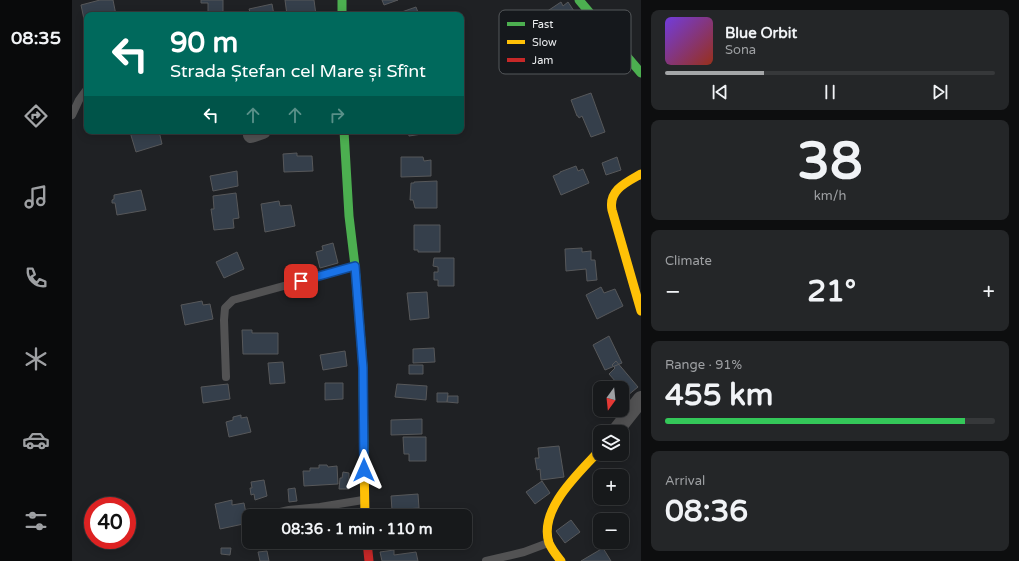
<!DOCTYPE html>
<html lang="en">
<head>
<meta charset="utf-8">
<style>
	:root { --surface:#17191b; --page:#242628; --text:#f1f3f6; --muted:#9ea0a3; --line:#36383a; --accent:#a4a6a8 }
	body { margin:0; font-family:"Varela Round",sans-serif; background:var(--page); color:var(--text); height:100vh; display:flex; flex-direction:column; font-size:15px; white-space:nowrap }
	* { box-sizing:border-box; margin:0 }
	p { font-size:13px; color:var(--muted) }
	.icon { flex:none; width:22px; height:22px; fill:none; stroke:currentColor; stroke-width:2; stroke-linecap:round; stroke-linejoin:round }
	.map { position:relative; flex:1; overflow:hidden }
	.drawer { display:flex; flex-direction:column; gap:10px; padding:10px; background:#0d0e0f; width:378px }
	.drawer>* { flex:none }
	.hud { position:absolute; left:12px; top:12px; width:380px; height:122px; border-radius:8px; box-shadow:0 2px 10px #0003,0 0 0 1px var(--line); background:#00695c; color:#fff; overflow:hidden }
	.needle { width:26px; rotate:195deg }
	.controls { position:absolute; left:521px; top:381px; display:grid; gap:8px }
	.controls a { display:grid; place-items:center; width:36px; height:36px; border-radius:8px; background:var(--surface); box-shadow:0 2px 10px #0003,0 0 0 1px var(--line); font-size:20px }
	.speed { position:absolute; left:12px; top:497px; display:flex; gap:8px; font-size:20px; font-weight:700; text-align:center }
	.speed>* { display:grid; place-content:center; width:52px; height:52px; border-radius:50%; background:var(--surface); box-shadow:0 2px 10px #0003,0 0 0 1px var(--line); line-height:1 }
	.speed .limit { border:6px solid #d22; background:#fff; color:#111 }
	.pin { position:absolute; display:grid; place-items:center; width:34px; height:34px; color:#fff; margin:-17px; border-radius:8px; box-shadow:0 2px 6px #0006 }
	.me { position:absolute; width:44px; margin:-22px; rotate:0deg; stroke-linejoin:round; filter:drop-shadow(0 0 3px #0008) }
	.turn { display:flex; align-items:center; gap:14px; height:84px; padding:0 20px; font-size:18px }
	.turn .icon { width:52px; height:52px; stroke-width:2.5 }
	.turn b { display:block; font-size:28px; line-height:34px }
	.lanes { display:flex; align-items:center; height:38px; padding:0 20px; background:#0003; justify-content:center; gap:20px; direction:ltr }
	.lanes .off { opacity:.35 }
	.big { font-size:30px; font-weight:800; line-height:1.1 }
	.drawer .card { flex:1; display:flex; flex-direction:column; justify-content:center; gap:6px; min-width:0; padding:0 14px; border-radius:8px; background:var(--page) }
	.drawer .dial { align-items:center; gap:0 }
	.dial b { font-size:52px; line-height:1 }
	.song { display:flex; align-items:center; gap:12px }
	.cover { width:48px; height:48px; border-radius:6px; background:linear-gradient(135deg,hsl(260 70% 55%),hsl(10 70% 35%)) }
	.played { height:4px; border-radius:2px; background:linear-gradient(90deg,var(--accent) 30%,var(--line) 30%) }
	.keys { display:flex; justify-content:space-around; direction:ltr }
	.heat { display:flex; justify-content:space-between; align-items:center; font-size:22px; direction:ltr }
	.charge { height:6px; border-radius:3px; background:linear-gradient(90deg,#34c759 91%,var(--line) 0) }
	.trip { position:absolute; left:170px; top:509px; width:230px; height:40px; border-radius:8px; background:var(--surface); box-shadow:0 2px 10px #0003,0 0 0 1px var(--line); font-weight:800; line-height:40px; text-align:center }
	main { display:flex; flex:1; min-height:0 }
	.menu { display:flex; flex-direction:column; width:72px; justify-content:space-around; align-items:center; background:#090a0b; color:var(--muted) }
	.menu .icon { width:28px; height:28px }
	.menu .selected { color:var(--accent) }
	.menu b { font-size:18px; color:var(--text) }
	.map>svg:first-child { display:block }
</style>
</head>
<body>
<main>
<nav class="menu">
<b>08:35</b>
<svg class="icon selected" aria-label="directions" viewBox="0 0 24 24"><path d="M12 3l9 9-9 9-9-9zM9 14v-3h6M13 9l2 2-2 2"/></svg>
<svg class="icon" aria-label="music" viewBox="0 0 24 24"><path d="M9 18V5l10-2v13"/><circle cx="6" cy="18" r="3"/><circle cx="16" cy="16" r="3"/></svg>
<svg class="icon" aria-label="phone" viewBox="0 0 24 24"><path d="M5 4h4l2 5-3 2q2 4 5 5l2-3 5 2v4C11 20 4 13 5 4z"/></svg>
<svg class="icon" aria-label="climate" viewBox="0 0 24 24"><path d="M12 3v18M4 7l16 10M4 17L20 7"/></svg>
<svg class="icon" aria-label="car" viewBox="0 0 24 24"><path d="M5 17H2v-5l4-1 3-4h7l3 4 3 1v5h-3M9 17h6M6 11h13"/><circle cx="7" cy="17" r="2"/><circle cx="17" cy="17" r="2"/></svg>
<svg class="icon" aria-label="filters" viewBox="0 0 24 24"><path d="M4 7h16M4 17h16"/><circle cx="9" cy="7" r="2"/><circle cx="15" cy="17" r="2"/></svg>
</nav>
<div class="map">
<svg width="569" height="561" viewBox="0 0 569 561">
	<rect width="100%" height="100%" fill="#1f2124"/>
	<path fill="#353f4b" stroke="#57585a" d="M28,0H41L44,15H15V24H13L9,5Z
		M129,0H151V12H136V3H129Z
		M213,0H242L244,15H215Z
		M310,0H326L312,5Z
		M489,2L491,6L496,2L508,20L482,37L468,16Z
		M200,4L202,15H179L177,9Z
		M344,7L347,15H325L324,14Z
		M92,12L93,15H81Z
		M519,93L533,132L519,137L510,116L507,118L506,116H505L499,100Z
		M61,131H87L90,144L64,152L58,132Z
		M336,131H363V132L337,136Z
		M225,153V156H240L241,171L212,172L211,154Z
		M329,157H351L352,161L359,160V176L329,177Z
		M545,157L549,170L534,175L530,163Z
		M504,166L506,171L511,169L517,183L489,195L481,176L488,173V172Z
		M165,171L166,186L141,191L138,176Z
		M365,181V208H343L341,200H338L339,183H342V182Z
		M69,190L74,210L45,215L43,203H40V200L42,199V195Z
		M164,193L167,218L161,219L162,228L142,230L139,209H142L141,196Z
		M207,201L208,206L219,205L223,226L193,232L189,204Z
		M342,225H368V252H346V250H342Z
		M261,243L266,263L248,268L244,252L251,250L250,246Z
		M510,248V252L519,251V260H523L525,280L515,281L514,269L494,271L493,249Z
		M165,252L172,269L152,278L144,262Z
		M362,258H382V286H366V280H362V272H366V267L361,266Z
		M529,287L532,293L543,289L551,306L525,319L514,295Z
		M355,292L357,318L338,320L335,293Z
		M130,301L131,305L138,304L141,319L113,325L109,305Z
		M170,330H180V333H206V354H171Z
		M537,336L550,363L533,370L521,345Z
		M362,348L363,362L341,363V349Z
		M273,351L275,366L251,370L248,355Z
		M544,361L566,387L555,396L550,388H542L539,385L544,382L537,374L543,368L540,365Z
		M211,362L213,383L198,384L196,363Z
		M337,365H351V374H337Z
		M253,383H271V399L253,400Z
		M156,384L158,399L131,403L129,387Z
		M325,384L355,386L354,400L323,397Z
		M365,393H376L375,402H365Z
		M376,396H386V403L375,402Z
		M550,402L554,408L542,417L536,410H550Z
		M169,415V418L175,417L179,432L157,437L154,422L161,420V417Z
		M350,419V434L319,435V420Z
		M331,437H354V461H337V454H332Z
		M487,446L492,477L469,480L468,469L465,470L463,458H467L466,448Z
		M247,465H255L256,467L265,466L266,484L232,486L231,471H238V468H247Z
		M271,472L277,473V489H267L268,478H270Z
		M192,480L195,496L183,500L182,494L179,495L178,488H180L179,482Z
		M470,481L478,493L463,504L454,492Z
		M223,488L225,501L217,502L216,489Z
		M346,494L347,508L320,510L319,496Z
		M160,500V505L172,503L176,523L148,529L143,504Z
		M499,520L508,532L493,543L484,531Z
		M528,523V533L524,526Z
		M534,542H542L536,546Z
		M149,548H159L158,555L149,554Z
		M531,548L539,561H509Z
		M322,550V555L344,552L346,561H310L308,552Z
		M195,551L197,561H188L186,552Z"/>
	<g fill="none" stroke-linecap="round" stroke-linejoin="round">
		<path stroke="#525253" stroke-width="8" d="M0,115L7,100L15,89
			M154,377L152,320L153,308L161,300L281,267
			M197,516L199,514L217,510L248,507L291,500
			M414,561L452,552L476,543"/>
		<path stroke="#525253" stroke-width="16" d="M179,135L191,131
			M543,432L569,399"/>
		<path stroke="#4caf50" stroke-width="9" d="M270,0V15
			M507,0L569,73
			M272,131L277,216L283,266L291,367L292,460"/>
		<path stroke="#ffc107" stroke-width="9" d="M569,174C555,182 536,190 540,210L569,311
			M292,460L293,516
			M489,561C485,556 480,550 477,543C466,509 508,472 528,450"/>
		<path stroke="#c62828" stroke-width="9" d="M295,542L297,561"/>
	</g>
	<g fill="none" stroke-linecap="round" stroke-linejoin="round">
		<g stroke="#114b97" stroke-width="10">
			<path id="route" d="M229,281L283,266L291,368L292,470"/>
		</g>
		<use href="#route" stroke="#1a73e8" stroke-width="7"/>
	</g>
	<rect x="427" y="10" width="132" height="64" rx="6" fill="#15181c" stroke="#55585b" stroke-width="1"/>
	<rect x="435" y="22" width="18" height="4" fill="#4caf50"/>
	<rect x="435" y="40" width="18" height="4" fill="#ffc107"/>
	<rect x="435" y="58" width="18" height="4" fill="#c62828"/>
	<g font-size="11" fill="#ebedef">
		<text x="460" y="28">Fast</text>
		<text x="460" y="46">Slow</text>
		<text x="460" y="64">Jam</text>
	</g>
</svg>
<div class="controls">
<a><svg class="needle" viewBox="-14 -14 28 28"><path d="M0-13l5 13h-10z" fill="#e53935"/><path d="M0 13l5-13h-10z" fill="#9ea0a3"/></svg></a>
<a><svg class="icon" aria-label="layers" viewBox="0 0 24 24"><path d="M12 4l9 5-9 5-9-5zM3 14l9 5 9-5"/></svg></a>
<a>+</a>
<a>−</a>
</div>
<div class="speed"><div class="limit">40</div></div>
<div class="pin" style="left:229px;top:281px;background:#d93025"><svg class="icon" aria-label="arrive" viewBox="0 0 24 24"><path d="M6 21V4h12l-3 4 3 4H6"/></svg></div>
<svg class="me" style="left:292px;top:470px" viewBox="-20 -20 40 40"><path d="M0-17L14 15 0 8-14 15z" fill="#1a73e8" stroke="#fff" stroke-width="4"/></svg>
<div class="trip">08:36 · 1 min · 110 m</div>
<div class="hud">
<div class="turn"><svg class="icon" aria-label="left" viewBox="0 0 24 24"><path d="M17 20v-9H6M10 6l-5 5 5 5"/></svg><div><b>90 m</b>Strada Ștefan cel Mare și Sfînt</div></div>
<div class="lanes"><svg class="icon" aria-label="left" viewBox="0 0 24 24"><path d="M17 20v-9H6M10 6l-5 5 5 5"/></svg><svg class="icon off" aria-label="ahead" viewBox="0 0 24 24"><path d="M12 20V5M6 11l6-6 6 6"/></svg><svg class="icon off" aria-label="ahead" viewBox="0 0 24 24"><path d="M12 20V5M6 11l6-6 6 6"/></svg><svg class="icon off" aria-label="right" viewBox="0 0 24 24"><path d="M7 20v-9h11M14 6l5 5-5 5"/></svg></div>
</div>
</div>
<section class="drawer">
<div class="card">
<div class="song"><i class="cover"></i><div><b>Blue Orbit</b><p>Sona</p></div></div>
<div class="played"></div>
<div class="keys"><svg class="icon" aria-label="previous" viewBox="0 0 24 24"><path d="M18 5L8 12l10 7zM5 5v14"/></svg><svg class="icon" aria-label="pause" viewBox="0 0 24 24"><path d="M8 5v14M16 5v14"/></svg><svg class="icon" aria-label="next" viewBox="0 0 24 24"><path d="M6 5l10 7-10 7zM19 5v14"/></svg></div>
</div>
<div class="card dial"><b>38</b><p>km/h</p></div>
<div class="card"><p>Climate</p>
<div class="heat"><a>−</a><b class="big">21°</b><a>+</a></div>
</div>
<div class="card"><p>Range · 91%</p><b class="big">455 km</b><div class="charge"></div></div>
<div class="card"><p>Arrival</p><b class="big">08:36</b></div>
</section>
</main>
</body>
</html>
